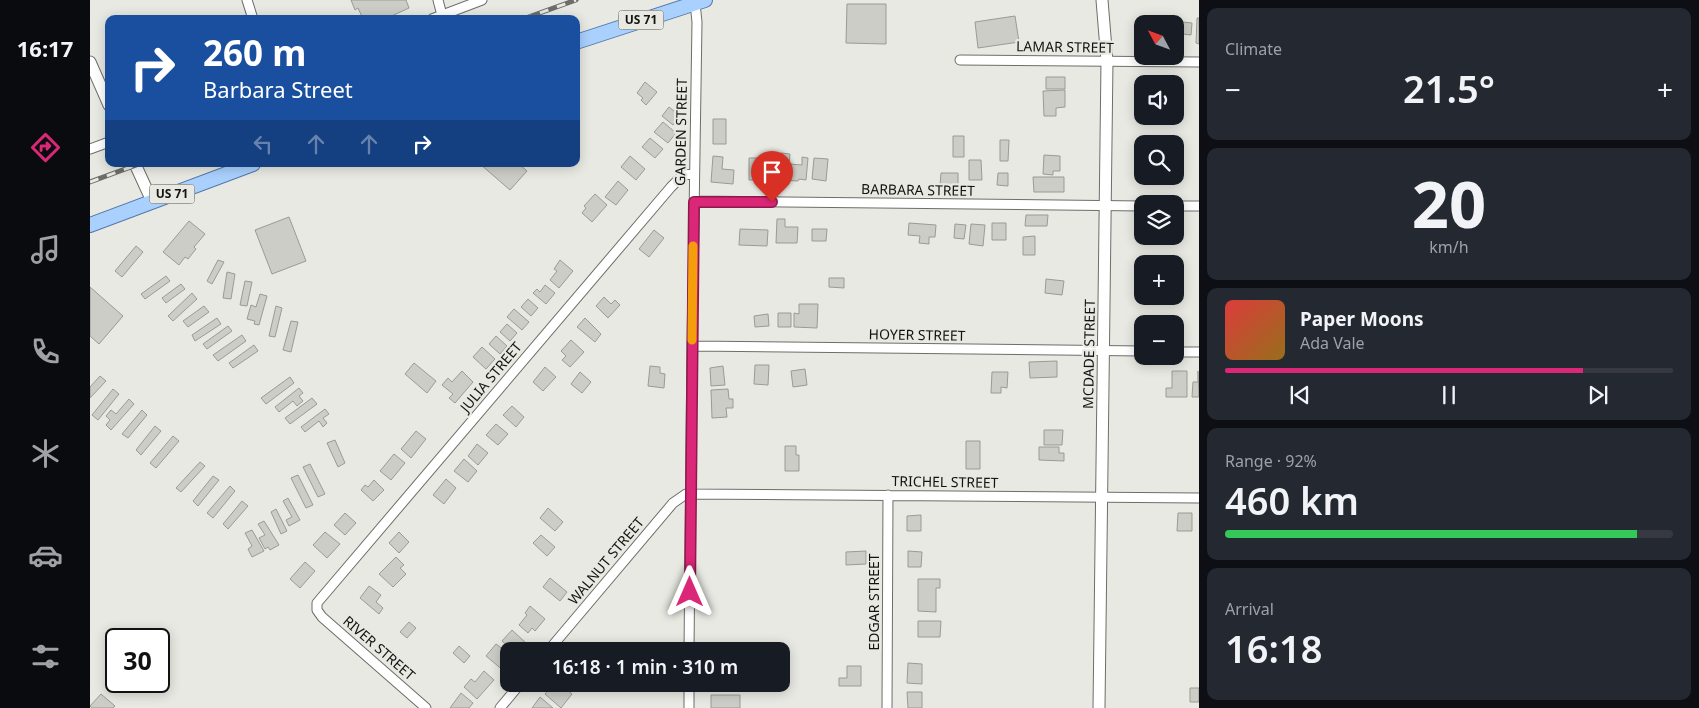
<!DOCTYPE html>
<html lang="en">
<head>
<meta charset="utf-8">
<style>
	:root { --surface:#171b24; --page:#242831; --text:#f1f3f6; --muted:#9ea1a6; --line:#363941; --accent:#db2777 }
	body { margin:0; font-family:"Noto Sans",sans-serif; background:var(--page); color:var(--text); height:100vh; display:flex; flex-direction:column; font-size:19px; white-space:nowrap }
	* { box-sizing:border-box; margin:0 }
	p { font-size:16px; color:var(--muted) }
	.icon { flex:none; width:28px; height:28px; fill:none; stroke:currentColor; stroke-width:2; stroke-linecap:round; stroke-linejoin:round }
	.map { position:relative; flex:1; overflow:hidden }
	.drawer { display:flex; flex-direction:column; gap:8px; padding:8px; background:#0d0f14; width:500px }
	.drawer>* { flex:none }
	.top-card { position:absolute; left:15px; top:15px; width:475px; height:152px; border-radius:10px; box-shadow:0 2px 12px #0003; background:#1a4fa0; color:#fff; overflow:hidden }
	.needle { width:32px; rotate:311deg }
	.buttons { position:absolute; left:1044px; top:15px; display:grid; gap:10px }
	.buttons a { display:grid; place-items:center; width:50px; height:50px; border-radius:10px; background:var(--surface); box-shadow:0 2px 12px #0003; font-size:25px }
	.speed { position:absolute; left:15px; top:628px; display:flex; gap:10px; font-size:25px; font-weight:700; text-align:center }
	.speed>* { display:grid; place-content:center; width:65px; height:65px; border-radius:50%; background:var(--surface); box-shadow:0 2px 12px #0003; line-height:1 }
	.speed .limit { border:2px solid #111; border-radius:8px; background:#fff; color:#111 }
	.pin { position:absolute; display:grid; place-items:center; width:42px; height:42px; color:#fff; margin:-51px -21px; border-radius:50% 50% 50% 0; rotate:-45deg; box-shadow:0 0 5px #0007 }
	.pin .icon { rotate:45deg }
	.me { position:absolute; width:55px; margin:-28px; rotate:0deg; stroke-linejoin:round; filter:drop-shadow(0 0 4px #0008) }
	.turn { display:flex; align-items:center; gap:18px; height:105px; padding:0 15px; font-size:22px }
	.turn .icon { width:65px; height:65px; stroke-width:2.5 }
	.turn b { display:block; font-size:35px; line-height:42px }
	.lanes { display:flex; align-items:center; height:48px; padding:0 15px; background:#0003; justify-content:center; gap:25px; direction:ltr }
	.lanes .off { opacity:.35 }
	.big { font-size:38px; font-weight:600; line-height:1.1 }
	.drawer .widget { flex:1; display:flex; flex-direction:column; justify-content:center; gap:8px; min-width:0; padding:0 18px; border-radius:10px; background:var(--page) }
	.drawer .dial { align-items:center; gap:0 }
	.dial b { font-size:65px; line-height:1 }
	.song { display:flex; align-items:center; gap:15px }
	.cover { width:60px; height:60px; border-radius:8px; background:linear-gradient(135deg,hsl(0 70% 55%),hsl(40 70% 35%)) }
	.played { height:5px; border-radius:2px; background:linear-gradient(90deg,var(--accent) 80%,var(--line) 80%) }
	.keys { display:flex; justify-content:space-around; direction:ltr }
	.heat { display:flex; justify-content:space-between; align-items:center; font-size:28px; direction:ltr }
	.charge { height:8px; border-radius:4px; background:linear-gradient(90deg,#34c759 92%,var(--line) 0) }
	.trip { position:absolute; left:410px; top:642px; width:290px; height:50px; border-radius:10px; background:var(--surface); box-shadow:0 2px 12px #0003; font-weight:600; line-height:50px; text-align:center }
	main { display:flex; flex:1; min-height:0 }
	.tabs { display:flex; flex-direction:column; width:90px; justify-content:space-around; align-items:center; background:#090b0e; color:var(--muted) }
	.tabs .icon { width:35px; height:35px }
	.tabs .on { color:var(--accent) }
	.tabs b { font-size:22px; color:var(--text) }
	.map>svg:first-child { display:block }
</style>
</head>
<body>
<main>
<nav class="tabs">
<b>16:17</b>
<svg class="icon on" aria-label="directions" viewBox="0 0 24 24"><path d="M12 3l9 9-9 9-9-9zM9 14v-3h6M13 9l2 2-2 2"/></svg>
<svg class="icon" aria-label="music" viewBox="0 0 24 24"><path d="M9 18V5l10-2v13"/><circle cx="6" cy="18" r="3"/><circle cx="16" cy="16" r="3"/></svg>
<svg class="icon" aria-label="phone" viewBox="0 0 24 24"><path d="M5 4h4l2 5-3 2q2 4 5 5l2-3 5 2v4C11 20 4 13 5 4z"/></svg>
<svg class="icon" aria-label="climate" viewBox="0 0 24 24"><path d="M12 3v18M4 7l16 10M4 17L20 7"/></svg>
<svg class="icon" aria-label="car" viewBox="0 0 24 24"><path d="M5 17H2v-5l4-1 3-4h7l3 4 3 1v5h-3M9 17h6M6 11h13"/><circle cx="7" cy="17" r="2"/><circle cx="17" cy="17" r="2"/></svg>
<svg class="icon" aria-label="filters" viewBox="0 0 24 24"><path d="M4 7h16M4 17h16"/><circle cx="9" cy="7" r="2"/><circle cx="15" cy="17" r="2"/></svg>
</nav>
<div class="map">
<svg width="1109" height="708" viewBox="0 0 1109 708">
	<rect width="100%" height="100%" fill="#e8e9e2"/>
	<path fill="#cccdc6" stroke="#9a9b95" d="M261,0H316L319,8L295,19H273L268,8L265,10Z
		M757,4H796V44L756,43Z
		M925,16L929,42L888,48L885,22Z
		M1107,18H1109V44L1106,43Z
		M1081,21L1102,23L1101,35L1085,33V24H1081Z
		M956,77H975V89H956Z
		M555,82L567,92L556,105L551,100L553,98L547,93Z
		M975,90V107L966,108V116H954L953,91Z
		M579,107L590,116L583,125L572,116Z
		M623,119H636V144H623Z
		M573,122L586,133L578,143L564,132Z
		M863,136H874V157H863Z
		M560,138L573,149L565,158L552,147Z
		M910,140H919L918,161H910Z
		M691,153L700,154L699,164L712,165V157L718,158L716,180L709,179L708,181L689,180Z
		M954,155L970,156V171H963V175L953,174Z
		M540,156L555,169L546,180L531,167Z
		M623,156L633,157L632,169L644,170L643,184L621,182Z
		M659,158H679V180H659Z
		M724,158L738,159L736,181L722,179Z
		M879,160H891L892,180H879Z
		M390,164H429L437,171L420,190Z
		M851,173H868V185H850Z
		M908,173H918V186L907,185Z
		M943,177H974V192H944Z
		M528,181L538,190L526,205L515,197Z
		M505,194L517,205L502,222L492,213L496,208L494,206Z
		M936,215H958L957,226H935Z
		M199,217L216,261L182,274L165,230Z
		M687,219H695V227H708L707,243H686Z
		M99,221L115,234L104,247L106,249L98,259L95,257L89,265L73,252Z
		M819,223L846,225L845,237H839V244L829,243L830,236L818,235Z
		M902,223H916V240H902Z
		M865,224L876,225L874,239L864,238Z
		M881,224L895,225L893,246L879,244Z
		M650,229L678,230L677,246L649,245Z
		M722,229H737L736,241H722Z
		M564,230L574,238L559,257L549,249Z
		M945,236V255H933V237Z
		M46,246L53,252L32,277L25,271Z
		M128,260L134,262L122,284L117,281Z
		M470,260L483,271L469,288L460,280L467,271L464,269Z
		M137,272L145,274L141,299L133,298Z
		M76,276L80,281L55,299L51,294Z
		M739,278H754V288L739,287Z
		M956,279L974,281L972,295L955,293Z
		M155,281L162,282L157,306L150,305Z
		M91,284L95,289L76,303L72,298Z
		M455,285L465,293L456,304L443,293L447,289L450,292Z
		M0,287L33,316L9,344L0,336Z
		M102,293L107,299L83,321L78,316Z
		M170,294L177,296L169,325L164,324L165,321L157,319L161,305L166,307Z
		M514,297L521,304L525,300L530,305L518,318L506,306Z
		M438,299L448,308L441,316L431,307Z
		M709,304H728L727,328L704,327V313L709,314Z
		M114,306L119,312L98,327L93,321Z
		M186,306L192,308L185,337L179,336Z
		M424,309L439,322L432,330L417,317Z
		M688,313H701V327H688Z
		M678,314L679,326L665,327L664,316Z
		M127,318L131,324L105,341L102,335Z
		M495,318L511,334L505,342L487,327Z
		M201,321L208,322L201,352L193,350Z
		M417,324L427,333L420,341L410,332Z
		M138,326L142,331L117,349L113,344Z
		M152,335L156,341L128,361L123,355Z
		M406,336L417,346L410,354L399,344Z
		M481,340L494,352L480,367L472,360L476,356L471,351Z
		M164,345L168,351L143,368L139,363Z
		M392,347L405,359L396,369L383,357Z
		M967,361V377L940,378L939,362Z
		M324,363L346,381L337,393L315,374Z
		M665,365H679L678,385L664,384Z
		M560,366L570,367V373L575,374L574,388L558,386Z
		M633,366L635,385L621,386L620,368Z
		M455,367L466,377L453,391L443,382Z
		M715,369L717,385L703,387L701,371Z
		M372,371L383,382L365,403L359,398L363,394L352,385L358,378L362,382Z
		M1082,371H1097V397H1076V388H1082Z
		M1108,371L1109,397H1102L1103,382H1108Z
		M490,372L501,382L492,393L481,384Z
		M902,372H918L917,388L911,387V393H901Z
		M10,376L16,381L0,398V387Z
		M200,377L204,383L176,404L171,398Z
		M209,388L213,393L209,396L213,401L207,406L203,401L189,412L185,407Z
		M23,389L29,394L8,420L2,415Z
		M638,389L639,399H643V408H636L637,417L622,418L621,390Z
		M222,398L227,404L200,424L195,418Z
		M39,399L44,404L21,430L16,425L20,420L16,416L21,410L26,414Z
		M422,406L434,417L426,427L413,415Z
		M235,409L239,414L233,418L237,423L233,427L229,421L215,432L211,427Z
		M52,410L57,415L38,438L32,434Z
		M406,424L418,434L408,445L396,435Z
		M65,426L71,431L51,455L46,450Z
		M954,430H973L972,445H954Z
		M326,431L336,439L321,458L311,449Z
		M83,436L89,441L66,468L60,463Z
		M245,440L255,463L248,467L237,443Z
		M876,441H890V469H876Z
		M387,444L398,453L388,465L378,456Z
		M695,446H706V455H709V471H695Z
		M949,447H969V453H974V461L949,460Z
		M304,454L315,463L301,480L290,471Z
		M374,459L387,471L378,482L364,471Z
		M110,462L115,466L91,492L86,488Z
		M220,464L235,494L228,497L213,467Z
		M208,475L223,505L216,508L201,478Z
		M123,476L129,480L108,506L103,501Z
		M356,479L366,488L354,504L343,495Z
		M284,480L294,490L283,501L271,490L275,485L278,487Z
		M140,486L145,491L123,518L117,513Z
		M198,498L210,520L199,526L196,520L202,517L193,501Z
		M152,501L158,506L138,529L133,524Z
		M458,508L473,522L465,531L450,518Z
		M186,509L197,531L191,534L181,512Z
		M255,513L266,523L255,535L244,525Z
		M1088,513H1102V531H1087Z
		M831,515V531H817V516Z
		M174,521L189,545L180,550L178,547L175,549L169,538L175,535L168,524Z
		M162,530L174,551L162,557L158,549L162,546L155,533Z
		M235,532L250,544L237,558L223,545Z
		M309,532L319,542L309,553L299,543Z
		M451,535L465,547L457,556L443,543Z
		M776,551V564L756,565V552Z
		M818,551L832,552L831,567H818Z
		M306,557L314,565L310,568L316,574L303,587L289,574Z
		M215,562L225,571L210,588L200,579Z
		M460,578L477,592L470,601L453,587Z
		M828,579H850V588H846V612L828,611Z
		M279,586L291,595L286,602L293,608L289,614L270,598Z
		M440,606L455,619L445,631L442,628L438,633L429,625L437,615L435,613Z
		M828,621H851L850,637H828Z
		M319,622L326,628L317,638L310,632Z
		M422,630L437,644L431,651H423L412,641Z
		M406,644L419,654V665L414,671L396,656Z
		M369,646L380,656L374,663L363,653Z
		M818,663L832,664V684L817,683Z
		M757,666H771V686H749V678H757Z
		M394,671L404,680L387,699L374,687L381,679L385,682Z
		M463,684L468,688L471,684L482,694L471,708L455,694Z
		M565,684H577V691L565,690Z
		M1100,688H1109V702H1100Z
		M817,692H832V708H818Z
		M371,693L383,703L379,708H360Z
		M11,694L25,706L23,708H2L0,706Z
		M621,695H650V708H621Z
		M450,697L463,708H442Z"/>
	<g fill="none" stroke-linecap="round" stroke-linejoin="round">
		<g stroke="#6d6e68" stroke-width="11">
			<path id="minor" d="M157,0L163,19
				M348,0L353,19
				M342,19L392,0
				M870,60L1109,62
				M0,149L19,142
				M604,201L1052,206
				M1085,206H1109
				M602,346L1052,351
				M1085,352H1109
				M458,651L583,503L596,494L1109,498
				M599,651L602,346L607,22L605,3
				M336,708L232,617L227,610V603L581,187L593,175L604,174
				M410,708L430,684
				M599,708V684
				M797,708L798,495"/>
		</g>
		<g stroke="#6d6e68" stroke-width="13">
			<path id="tertiary" d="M0,62L19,105
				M45,164L62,201
				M1009,708L1017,61L1012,0"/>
		</g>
		<g stroke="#5179aa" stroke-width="16">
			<path id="primary" d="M486,42L615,0
				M0,225L163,164"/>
		</g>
		<use href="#minor" stroke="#fff" stroke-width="9"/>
		<use href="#tertiary" stroke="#fff" stroke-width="11"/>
		<use href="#primary" stroke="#aad0fe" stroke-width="14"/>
		<g stroke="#6d6e69" stroke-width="5">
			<path id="rail" d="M433,19L486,0
				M0,182L49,164"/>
		</g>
		<use href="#rail" stroke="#e8e9e2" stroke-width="3" stroke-dasharray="9" stroke-linecap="butt"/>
	</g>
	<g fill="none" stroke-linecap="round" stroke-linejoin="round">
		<g stroke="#8e194d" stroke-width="12">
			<path id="route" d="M600,592L604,202H682"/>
		</g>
		<use href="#route" stroke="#db2777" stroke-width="9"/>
		<path stroke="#f59e0b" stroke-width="9" d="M602,340L603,246"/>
	</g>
	<g text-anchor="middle" stroke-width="4.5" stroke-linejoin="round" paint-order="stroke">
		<g fill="#e8e9e2" stroke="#535350" stroke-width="1">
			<rect x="528.5" y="10.5" width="45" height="19" rx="4"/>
			<rect x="59.5" y="184.5" width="45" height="19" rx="4"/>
		</g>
		<g font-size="12" font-weight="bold" fill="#131311">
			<text x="551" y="24">US 71</text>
			<text x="82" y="198">US 71</text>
		</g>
		<g font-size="14" fill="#131311" stroke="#e8e9e2">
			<text transform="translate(975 47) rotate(1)" y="5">LAMAR STREET</text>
			<text transform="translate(591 132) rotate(-89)" y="5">GARDEN STREET</text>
			<text transform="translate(828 190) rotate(1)" y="5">BARBARA STREET</text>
			<text transform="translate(827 335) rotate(1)" y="5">HOYER STREET</text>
			<text transform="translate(999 354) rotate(-89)" y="5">MCDADE STREET</text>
			<text transform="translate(401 377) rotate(-50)" y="5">JULIA STREET</text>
			<text transform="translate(855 482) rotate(1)" y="5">TRICHEL STREET</text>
			<text transform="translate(516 561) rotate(-50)" y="5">WALNUT STREET</text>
			<text transform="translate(784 602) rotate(-90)" y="5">EDGAR STREET</text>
			<text transform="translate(289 648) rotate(41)" y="5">RIVER STREET</text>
		</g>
	</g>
</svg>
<div class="buttons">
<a><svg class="needle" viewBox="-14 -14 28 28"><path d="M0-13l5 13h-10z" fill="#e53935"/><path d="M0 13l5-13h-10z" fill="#9ea1a6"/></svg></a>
<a><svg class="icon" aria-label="sound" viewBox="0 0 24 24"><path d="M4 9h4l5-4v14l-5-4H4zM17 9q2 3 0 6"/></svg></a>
<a><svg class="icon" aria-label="search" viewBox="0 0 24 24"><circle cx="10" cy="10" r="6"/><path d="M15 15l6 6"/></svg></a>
<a><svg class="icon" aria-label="layers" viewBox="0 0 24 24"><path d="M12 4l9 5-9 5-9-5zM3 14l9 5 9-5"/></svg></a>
<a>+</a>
<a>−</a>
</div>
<div class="speed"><div class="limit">30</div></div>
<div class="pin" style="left:682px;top:202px;background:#d93025"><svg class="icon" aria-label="arrive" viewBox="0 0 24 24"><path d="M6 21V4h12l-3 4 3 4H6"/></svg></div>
<svg class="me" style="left:600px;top:592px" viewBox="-20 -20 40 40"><path d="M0-17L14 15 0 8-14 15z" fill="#db2777" stroke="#fff" stroke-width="4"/></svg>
<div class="trip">16:18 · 1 min · 310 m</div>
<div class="top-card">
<div class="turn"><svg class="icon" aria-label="right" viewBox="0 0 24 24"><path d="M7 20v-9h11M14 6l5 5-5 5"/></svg><div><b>260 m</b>Barbara Street</div></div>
<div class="lanes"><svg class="icon off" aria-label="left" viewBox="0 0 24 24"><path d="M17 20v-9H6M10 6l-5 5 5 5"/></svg><svg class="icon off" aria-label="ahead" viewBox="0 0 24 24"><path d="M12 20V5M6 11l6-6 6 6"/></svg><svg class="icon off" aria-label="ahead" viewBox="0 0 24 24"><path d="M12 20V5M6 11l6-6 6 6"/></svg><svg class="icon" aria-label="right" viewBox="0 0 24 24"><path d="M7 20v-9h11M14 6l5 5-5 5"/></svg></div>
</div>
</div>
<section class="drawer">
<div class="widget"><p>Climate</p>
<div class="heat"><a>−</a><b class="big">21.5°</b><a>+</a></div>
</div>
<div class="widget dial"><b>20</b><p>km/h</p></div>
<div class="widget">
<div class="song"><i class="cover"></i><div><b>Paper Moons</b><p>Ada Vale</p></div></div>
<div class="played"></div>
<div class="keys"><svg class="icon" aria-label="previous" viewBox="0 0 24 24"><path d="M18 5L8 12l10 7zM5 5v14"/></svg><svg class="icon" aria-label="pause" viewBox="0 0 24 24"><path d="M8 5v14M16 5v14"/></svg><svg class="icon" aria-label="next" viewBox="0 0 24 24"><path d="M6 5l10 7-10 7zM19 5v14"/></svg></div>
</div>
<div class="widget"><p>Range · 92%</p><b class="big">460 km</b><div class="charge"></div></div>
<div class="widget"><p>Arrival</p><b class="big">16:18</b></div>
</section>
</main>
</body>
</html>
